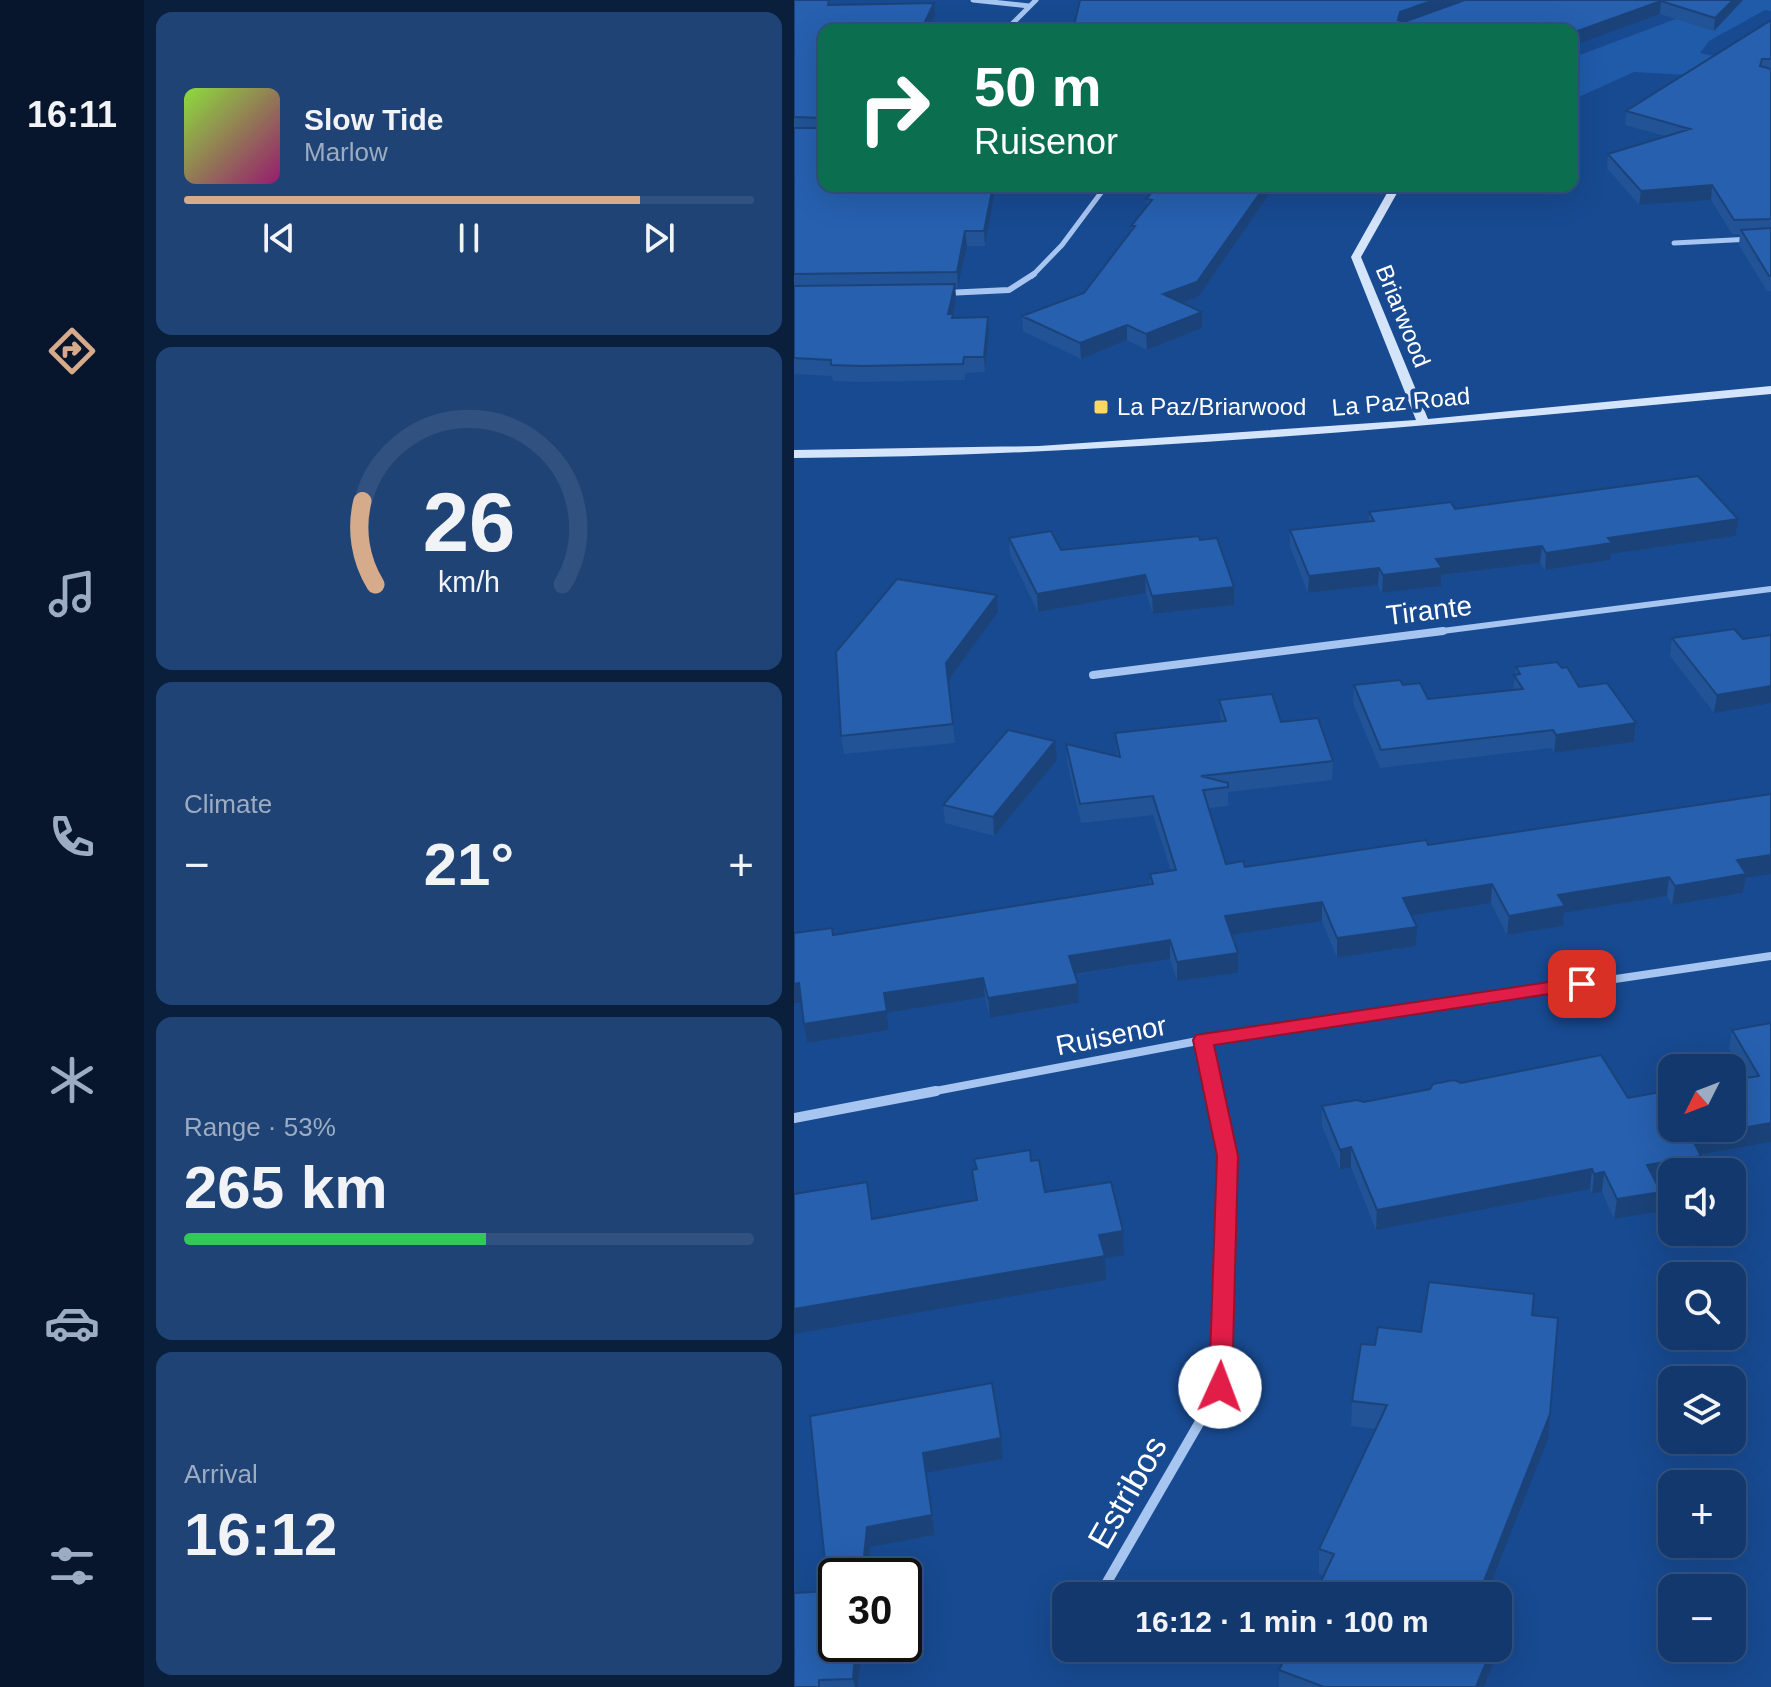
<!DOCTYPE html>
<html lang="en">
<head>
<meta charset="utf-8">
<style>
	:root { --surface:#12386d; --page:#1f4375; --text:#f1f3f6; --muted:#9cacc2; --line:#315280; --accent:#d6ab8b }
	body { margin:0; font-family:Helvetica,sans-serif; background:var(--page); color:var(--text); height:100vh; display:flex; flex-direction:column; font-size:30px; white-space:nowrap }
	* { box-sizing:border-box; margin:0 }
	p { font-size:26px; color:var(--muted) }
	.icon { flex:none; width:44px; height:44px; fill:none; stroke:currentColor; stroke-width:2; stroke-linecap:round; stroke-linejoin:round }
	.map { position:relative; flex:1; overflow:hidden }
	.details { display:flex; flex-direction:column; gap:12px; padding:12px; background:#0a1f3c; width:650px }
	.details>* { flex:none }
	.top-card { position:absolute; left:24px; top:24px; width:760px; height:168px; border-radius:16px; box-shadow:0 8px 32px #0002,0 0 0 2px var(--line); background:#0b6e4f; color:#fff; overflow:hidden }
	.needle { width:52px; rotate:228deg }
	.tools { position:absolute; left:864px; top:1054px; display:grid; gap:16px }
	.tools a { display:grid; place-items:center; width:88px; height:88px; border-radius:16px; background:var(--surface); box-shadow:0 8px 32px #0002,0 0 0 2px var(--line); font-size:40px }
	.speed { position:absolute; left:24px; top:1558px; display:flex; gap:16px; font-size:40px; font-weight:700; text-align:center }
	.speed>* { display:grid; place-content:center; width:104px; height:104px; border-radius:50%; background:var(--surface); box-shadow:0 8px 32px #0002,0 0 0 2px var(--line); line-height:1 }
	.speed .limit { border:4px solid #111; border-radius:12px; background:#fff; color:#111 }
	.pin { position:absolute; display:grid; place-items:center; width:68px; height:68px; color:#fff; margin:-34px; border-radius:16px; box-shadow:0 4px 12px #0006 }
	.me { position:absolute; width:88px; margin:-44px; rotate:2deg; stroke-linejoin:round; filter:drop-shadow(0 0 6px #0008) }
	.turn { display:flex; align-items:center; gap:28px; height:168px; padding:0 24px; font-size:36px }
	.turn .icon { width:104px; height:104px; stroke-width:2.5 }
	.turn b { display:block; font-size:56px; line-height:68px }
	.big { font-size:60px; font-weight:600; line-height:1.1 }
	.details .widget { flex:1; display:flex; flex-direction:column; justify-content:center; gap:12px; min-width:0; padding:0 28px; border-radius:16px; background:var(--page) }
	.details .dial { align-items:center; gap:0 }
	.dial svg { height:208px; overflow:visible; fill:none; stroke:var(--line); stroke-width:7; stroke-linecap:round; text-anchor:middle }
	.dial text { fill:var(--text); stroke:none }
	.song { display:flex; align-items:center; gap:24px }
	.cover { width:96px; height:96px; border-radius:12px; background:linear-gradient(135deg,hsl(90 70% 55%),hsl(320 70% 35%)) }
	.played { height:8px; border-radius:4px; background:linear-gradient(90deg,var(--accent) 80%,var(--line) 80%) }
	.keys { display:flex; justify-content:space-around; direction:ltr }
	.heat { display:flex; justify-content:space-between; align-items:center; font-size:44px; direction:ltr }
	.charge { height:12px; border-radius:6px; background:linear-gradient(90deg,#34c759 53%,var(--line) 0) }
	.trip { position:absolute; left:258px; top:1582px; width:460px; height:80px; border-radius:16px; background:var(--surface); box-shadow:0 8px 32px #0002,0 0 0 2px var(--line); font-weight:600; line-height:80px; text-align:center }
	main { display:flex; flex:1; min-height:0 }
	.dock { display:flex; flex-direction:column; width:144px; justify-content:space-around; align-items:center; background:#07162c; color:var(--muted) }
	.dock .icon { width:56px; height:56px }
	.dock .on { color:var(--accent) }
	.dock b { font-size:36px; color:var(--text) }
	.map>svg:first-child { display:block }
</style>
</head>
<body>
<main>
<nav class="dock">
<b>16:11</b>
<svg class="icon on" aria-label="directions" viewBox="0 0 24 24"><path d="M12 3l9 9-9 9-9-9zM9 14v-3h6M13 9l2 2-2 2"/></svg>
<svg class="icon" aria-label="music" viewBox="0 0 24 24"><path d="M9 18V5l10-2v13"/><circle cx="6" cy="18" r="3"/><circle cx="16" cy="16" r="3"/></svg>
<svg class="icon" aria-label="phone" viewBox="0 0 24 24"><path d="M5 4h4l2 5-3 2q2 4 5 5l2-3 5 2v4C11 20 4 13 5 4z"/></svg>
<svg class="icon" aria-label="climate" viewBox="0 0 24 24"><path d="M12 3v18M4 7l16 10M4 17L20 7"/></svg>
<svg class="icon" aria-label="car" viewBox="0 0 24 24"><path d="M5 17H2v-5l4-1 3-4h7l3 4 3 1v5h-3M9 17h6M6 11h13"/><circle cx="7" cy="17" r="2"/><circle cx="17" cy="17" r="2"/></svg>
<svg class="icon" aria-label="filters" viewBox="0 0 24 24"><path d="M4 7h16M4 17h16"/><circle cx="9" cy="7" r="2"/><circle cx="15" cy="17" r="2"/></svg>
</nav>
<section class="details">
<div class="widget">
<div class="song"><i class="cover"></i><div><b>Slow Tide</b><p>Marlow</p></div></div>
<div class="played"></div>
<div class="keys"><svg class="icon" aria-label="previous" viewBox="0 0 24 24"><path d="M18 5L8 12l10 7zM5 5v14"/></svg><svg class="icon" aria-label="pause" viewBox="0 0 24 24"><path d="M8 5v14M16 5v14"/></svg><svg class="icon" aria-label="next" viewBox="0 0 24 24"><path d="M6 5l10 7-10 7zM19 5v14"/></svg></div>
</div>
<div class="widget dial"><svg viewBox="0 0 100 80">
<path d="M14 69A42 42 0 1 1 86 69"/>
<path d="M14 69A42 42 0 0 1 9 37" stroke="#d6ab8b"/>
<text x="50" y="56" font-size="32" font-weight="700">26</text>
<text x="50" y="72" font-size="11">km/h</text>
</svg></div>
<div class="widget"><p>Climate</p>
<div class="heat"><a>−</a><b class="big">21°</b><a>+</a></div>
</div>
<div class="widget"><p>Range · 53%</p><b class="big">265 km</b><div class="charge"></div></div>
<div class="widget"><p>Arrival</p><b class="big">16:12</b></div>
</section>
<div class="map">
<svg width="977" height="1687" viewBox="0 0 977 1687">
	<rect width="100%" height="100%" fill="#184a91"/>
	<path fill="#205baa" d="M932,0H977V11L971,10L915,41L906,53L937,60L913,76L840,72L778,100V58Z"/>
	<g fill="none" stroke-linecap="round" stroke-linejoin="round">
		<path stroke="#a6c5f0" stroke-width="5" d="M179,0L235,6
			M212,30L242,0
			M880,243L977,238
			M238,276L268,245L312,186"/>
		<path stroke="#a6c5f0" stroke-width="6" d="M152,293L215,290L240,274
			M633,633L977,589"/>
		<path stroke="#a6c5f0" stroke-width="8" d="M299,675L649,631
			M409,1040L420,1093
			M131,1093L409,1040L977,956"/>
		<path stroke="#a6c5f0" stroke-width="10" d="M0,1118L142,1091
			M305,1596L426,1387L433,1156L420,1091"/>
		<path fill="#d4e4fb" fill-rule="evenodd" d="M597,186H607L567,257L634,419L977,386V394C652,424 327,456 0,458V450L245,446L622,420L557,257Z"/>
	</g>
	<path fill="#215396" d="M0,0L36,5L141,16L134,30H30V186H202L191,246H173L164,287H161L162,299L159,315V318L195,332L191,372L171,373V380L70,382L39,381L38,376L0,374Z
		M286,0H949L920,31L866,14Z
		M977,20V291H973L945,245L946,234H938L917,200L845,205L813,168L814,154L871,136L831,125L832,111Z
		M363,186H481L404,297L388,303L408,312V328L353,350L333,340L287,359L229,331L228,316L290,293L337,231V226L353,206L352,199Z
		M661,509L944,519L942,536L817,554L816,560L751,570L746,563L647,575V586L588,593L584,585L514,593L496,547V530L575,522V512Z
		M215,538L267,550L406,540L440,587V605L359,614L352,593L244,612L216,555Z
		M203,595L204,612L154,681L161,743L50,754L47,736Z
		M940,629L920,713L876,656L878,638Z
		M722,667L768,668L785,687L842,723L840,742L760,753L757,748L586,768L559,703L560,685H609L634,699L719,690Z
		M425,700L487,722L539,761L538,780L434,792V806L415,808L432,864L451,867L634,845L977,794V874L952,878L949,893L878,905L873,896L770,913L769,926L713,935L697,903L617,915L622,946L543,958L528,921L437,935L444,973L383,981L376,959L281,975L285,1003L196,1018L191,997L93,1013L95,1030L13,1043L7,1003L0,1004V933L39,935L356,885V874L377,871L359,815L287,823L273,762L272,744L323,756L321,733L427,721Z
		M263,760L200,836L151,823L149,805Z
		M977,1023V1142L907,1155L862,1183L867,1192L864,1212L820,1219L808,1192L798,1194L796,1189L582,1230L557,1167L546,1170L528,1126V1106L570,1102L667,1083L834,1098L952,1078L935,1049L938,1030Z
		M738,1315L754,1439L530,1576L525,1574V1549L582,1429L557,1426L558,1401L581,1345L627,1332Z
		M16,1416L209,1459L132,1473L141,1535L76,1547L74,1576H42L68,1644L64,1687H0L34,1591Z
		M496,1648H702L701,1659L690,1687H485V1670Z"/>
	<path fill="#1b437a" d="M640,0H673L606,25L604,20L606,12Z
		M939,0H949L920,31L921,18Z
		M867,1L866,14L778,46V33Z
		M140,3L141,16L134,30H127Z
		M918,185L917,200L845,205L847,191Z
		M199,186H202L191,246L190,231Z
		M471,186H481L404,297L370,310L369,294Z
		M171,231L173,246L164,287L163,272Z
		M161,284L162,299L159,315L160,330L154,314Z
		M408,312V328L353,350L352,334Z
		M194,317L195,332L191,372L190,357Z
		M333,325V340L287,359L286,343Z
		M944,519L942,536L817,554L816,560L751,570L752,553L814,538Z
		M748,546L746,563L647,575V586L588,593L589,575L642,559Z
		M585,568L584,585L514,593L515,576Z
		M351,575L352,593L244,612L243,594Z
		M440,587V605L359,614L358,596Z
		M203,595L204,612L154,681L152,663Z
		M977,686V703L920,713L923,695Z
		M842,723L840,742L760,753L762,735Z
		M261,741L263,760L200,836L199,817Z
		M977,855V874L952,878L949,893L878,905L881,886L943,860Z
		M875,877L873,896L770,913L769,926L713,935L715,916L764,895Z
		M698,884L697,903L608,917L609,898Z
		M528,902V921L431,936V916Z
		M623,927L622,946L543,958V938Z
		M376,940V959L276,975L275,956Z
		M444,953V973L383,981V962Z
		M189,978L191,997L93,1013L95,1030L13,1043L10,1024L90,993Z
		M5,983L8,1002L0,1004V984Z
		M284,984L285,1003L196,1018L194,998Z
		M977,1123V1142L894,1157L897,1137Z
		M557,1147V1167L546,1170V1150Z
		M907,1156L905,1172H878V1180L851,1185L853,1165Z
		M798,1169L796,1189L582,1230L583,1210Z
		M810,1172L808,1192L798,1194L800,1174Z
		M867,1192L864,1212L820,1219L823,1199Z
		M329,1231L330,1255L311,1258L312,1280L0,1334V1309L305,1235Z
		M756,1414L754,1439L692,1596H684Z
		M207,1438L209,1459L132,1473L129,1453Z
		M138,1515L141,1535L76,1547L74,1576H68L73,1527Z
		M62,1644H68L64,1687H61L59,1679Z
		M698,1648H702L701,1659L690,1687H682Z"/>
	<path fill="#2660af" stroke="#1b437a" stroke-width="2" d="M0,0H35L34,5L140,3L127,30H30V118L0,117Z
		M286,0H640L606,12L604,20L610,22L671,0H939L921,18L867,1L778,33V30H279Z
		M977,20V59H968L966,66L977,69V219L940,220L918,185L847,191L814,154L896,129L832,111Z
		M30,126V186H199L190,231H171L163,272L0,274V128H29Z
		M363,186H471L403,282L369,294L408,312L352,334L333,325L286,343L228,316L290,293L341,226H337L358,200L352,199Z
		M977,228V276H975L947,230Z
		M161,284L154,314H159L158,318L194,317L190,357H170L169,364L68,366L37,365V360L0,358V286Z
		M904,476L944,519L814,538L818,543L752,553L748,546L642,559L648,568L589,575L585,568L515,576L496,530L580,521L575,512L657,502L661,509Z
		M257,531L267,550L405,536L406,540L423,538L440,587L358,596L351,575L243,594L215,538Z
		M103,579L203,595L152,663L159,724L47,736L42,652Z
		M940,629L949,639L977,635V686L923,695L878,638Z
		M763,662L768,668L773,667L785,687L813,683L842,723L762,735L759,730L587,750L560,685L606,680L609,685L626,683L634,699L729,689L720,675L726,674L722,667Z
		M478,694L487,722L524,718L539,761L407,776L434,783V787L409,790L432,864L449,861L451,867L632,840L634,845L977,794V855L943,860L952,874L881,886L875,877L764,895L771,906L715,916L698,884L609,898L623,927L543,938L528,902L431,916L444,953L383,962L376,940L275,956L284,984L194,998L189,978L90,993L93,1011L10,1024L5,983L0,984V933L38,928L39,935L359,884L356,874L382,870L359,796L286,804L272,744L326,757L321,733L432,721L425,700Z
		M214,730L261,741L199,817L149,805Z
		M977,1023V1123L897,1137L907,1156L853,1165L867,1192L823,1199L810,1172L800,1174L798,1169L583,1210L557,1147L546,1150L528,1106L563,1100L570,1102L636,1089L639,1084L660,1080L667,1083L807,1055L834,1098L878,1090V1128H938V1080L965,1076L938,1030Z
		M236,1150L237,1161L245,1160L251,1192L317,1182L329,1231L305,1235L311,1256L0,1309V1194L73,1182L78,1219L183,1200L178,1170L183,1169L180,1159Z
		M635,1282L740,1294L738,1315L764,1318L756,1414L684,1596H520L540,1554L525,1549L593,1405L558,1401L567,1344L581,1345L584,1327L627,1332Z
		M198,1383L207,1438L129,1453L138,1515L73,1527L68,1576H42V1644H62L59,1679L25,1680V1687H0V1593L34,1591L16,1416Z
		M496,1648H698L682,1687H530L485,1670Z"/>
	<path fill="#e11d48" stroke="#92132f" stroke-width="2" d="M788,977L798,984L795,988L420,1045L444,1156L438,1387L435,1393H418L415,1387L423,1156L399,1040L402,1035Z"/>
	<rect fill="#ffd664" stroke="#184a91" stroke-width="3" x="299" y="399" width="16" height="16" rx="4"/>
	<g text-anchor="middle" stroke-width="8" stroke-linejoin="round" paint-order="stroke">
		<g font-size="24" fill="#fff" stroke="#184a91">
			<text transform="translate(609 316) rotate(68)" y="8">Briarwood</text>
			<text transform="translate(607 402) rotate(-5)" y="8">La Paz Road</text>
		</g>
		<g font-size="24" fill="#fff" stroke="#184a91" text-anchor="start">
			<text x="323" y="415">La Paz/Briarwood</text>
		</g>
		<g font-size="28" fill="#fff" stroke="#184a91">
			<text transform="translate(635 610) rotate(-7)" y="10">Tirante</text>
			<text transform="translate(317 1035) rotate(-11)" y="10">Ruisenor</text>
		</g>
		<g font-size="34" fill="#fff" stroke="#184a91">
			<text transform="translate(333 1492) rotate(-60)" y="12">Estribos</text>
		</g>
	</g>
</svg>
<div class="tools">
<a><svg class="needle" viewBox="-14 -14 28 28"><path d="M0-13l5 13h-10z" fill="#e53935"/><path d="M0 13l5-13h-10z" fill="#9cacc2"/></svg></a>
<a><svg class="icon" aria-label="sound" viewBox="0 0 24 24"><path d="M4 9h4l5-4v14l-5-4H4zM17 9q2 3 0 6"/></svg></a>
<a><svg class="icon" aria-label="search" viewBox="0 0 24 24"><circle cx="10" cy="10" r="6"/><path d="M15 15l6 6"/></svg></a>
<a><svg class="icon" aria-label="layers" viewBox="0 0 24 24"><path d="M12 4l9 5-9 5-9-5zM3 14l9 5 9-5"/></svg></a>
<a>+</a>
<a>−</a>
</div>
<div class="speed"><div class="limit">30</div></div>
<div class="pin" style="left:788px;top:984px;background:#d93025"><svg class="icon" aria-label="arrive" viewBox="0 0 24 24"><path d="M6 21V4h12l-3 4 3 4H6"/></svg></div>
<svg class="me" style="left:426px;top:1387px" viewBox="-20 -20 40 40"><circle r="19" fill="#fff"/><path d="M0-13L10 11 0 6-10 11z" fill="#e11d48"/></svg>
<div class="trip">16:12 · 1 min · 100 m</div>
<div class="top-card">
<div class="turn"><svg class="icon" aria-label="right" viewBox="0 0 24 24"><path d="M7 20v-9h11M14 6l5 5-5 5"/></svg><div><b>50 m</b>Ruisenor</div></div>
</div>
</div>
</main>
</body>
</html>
